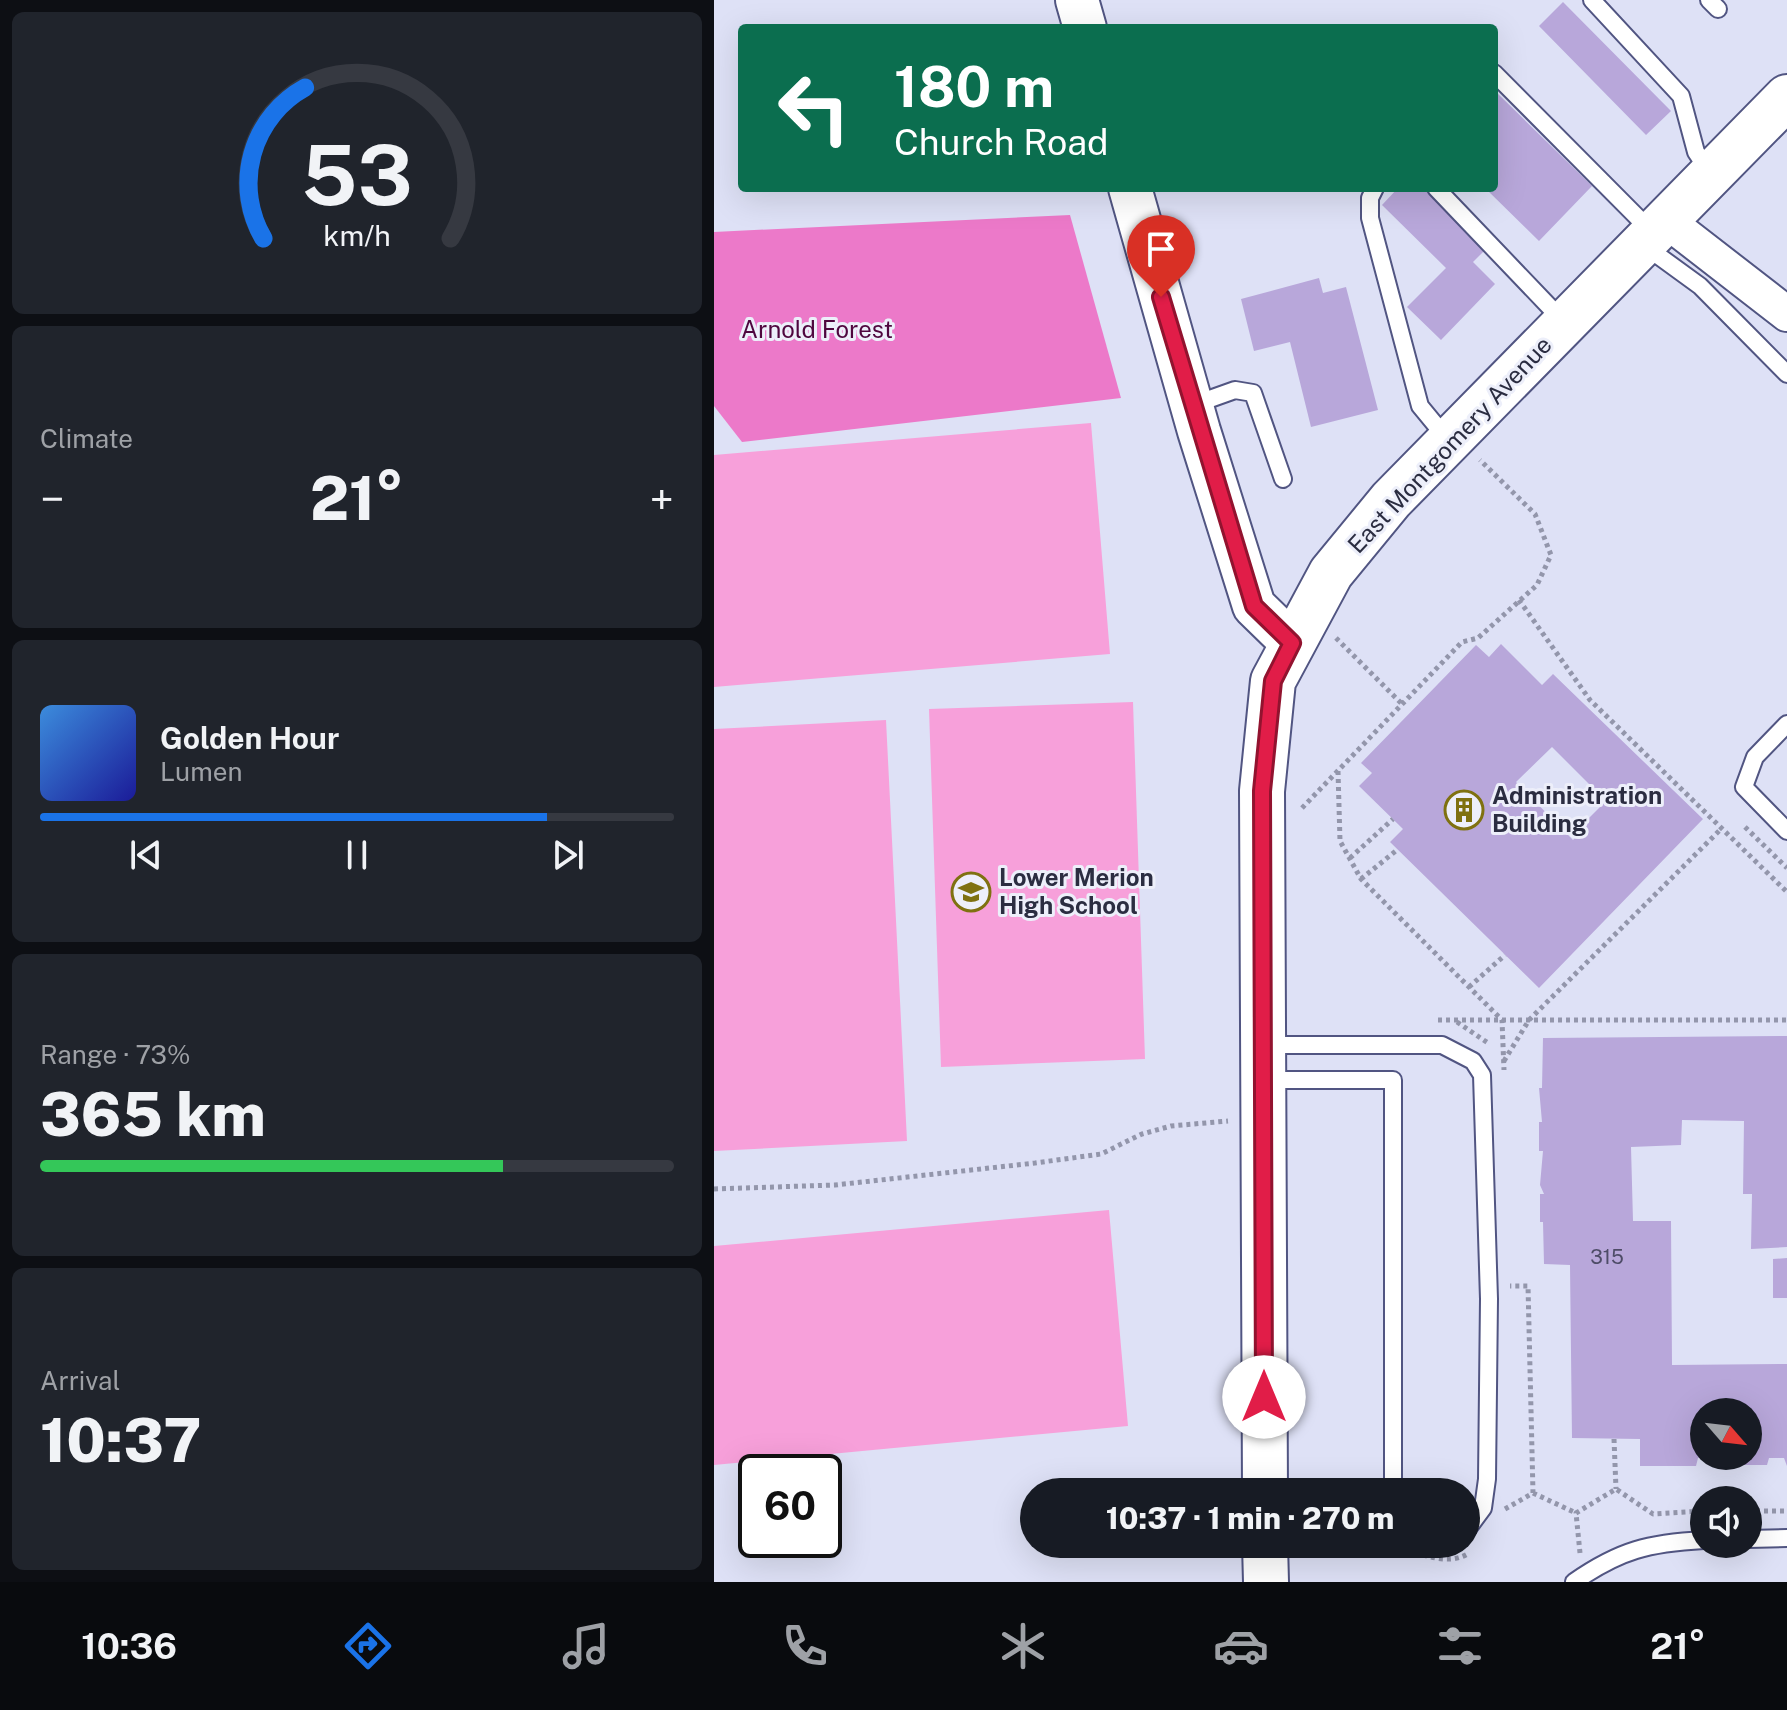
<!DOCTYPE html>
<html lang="en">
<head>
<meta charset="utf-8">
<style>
	:root { --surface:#171b24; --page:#20242c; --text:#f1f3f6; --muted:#9ea1a6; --line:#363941; --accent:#1a73e8 }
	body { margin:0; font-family:"Public Sans",sans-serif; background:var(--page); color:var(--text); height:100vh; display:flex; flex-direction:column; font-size:30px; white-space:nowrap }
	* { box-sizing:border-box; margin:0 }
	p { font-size:26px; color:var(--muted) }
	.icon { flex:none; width:44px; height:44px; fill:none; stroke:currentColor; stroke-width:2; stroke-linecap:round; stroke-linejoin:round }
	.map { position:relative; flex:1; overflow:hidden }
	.sheet { display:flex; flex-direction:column; gap:12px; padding:12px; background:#0d0f14; width:714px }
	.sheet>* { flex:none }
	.guide { position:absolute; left:24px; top:24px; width:760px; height:168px; border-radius:8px; box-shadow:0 8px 32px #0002; background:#0b6e4f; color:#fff; overflow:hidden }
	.needle { width:52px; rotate:118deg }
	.fabs { position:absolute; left:976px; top:1398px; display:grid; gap:16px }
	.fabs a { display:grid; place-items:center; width:72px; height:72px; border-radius:50%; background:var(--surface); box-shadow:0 8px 32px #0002; font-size:40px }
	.speed { position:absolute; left:24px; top:1454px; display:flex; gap:16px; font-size:40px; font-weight:700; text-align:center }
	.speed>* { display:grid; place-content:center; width:104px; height:104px; border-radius:50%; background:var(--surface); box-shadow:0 8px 32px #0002; line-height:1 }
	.speed .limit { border:4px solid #111; border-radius:12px; background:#fff; color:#111 }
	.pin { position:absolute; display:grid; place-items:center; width:68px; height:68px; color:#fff; margin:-82px -34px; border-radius:50% 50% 50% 0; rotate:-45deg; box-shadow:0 0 8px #0007 }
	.pin .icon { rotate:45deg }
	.me { position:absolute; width:88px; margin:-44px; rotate:0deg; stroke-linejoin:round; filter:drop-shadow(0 0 6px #0008) }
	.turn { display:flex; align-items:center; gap:28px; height:168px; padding:0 24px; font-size:36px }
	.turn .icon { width:104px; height:104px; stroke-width:2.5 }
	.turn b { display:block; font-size:56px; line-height:68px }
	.big { font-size:60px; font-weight:800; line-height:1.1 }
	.sheet .tile { flex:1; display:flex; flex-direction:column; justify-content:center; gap:12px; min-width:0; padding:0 28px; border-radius:12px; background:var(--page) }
	.sheet .dial { align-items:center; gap:0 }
	.dial svg { height:208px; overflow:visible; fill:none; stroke:var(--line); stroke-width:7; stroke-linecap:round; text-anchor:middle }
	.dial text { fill:var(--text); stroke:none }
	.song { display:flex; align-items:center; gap:24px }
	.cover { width:96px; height:96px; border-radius:12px; background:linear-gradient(135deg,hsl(210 70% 55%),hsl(240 70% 35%)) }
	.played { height:8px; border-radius:4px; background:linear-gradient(90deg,var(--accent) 80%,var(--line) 80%) }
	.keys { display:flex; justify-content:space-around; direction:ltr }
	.heat { display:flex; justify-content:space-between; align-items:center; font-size:44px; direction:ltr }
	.charge { height:12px; border-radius:6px; background:linear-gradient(90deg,#34c759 73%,var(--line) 0) }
	.trip { position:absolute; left:306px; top:1478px; width:460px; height:80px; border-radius:40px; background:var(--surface); box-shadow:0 8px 32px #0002; font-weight:800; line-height:80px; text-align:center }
	.menu { display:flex; height:128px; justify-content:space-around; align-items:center; background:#090b0e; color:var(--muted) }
	.menu .icon { width:56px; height:56px }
	.menu .current { color:var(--accent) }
	.menu b { font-size:36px; color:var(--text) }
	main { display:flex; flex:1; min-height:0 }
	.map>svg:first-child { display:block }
</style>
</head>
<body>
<main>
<section class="sheet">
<div class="tile dial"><svg viewBox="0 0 100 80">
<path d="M14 69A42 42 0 1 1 86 69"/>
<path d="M14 69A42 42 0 0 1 30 11" stroke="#1a73e8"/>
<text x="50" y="56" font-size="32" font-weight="700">53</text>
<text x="50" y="72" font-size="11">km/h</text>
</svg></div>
<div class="tile"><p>Climate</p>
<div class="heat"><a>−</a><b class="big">21°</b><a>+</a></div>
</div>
<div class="tile">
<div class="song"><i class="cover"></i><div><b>Golden Hour</b><p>Lumen</p></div></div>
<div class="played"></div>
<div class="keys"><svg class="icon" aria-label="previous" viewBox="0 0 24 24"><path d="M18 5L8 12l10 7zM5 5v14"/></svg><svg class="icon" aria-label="pause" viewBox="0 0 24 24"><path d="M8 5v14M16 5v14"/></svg><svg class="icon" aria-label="next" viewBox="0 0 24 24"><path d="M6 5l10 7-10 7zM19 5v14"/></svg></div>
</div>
<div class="tile"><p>Range · 73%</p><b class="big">365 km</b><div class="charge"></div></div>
<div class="tile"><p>Arrival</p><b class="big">10:37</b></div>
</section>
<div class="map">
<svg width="1073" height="1582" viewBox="0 0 1073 1582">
	<rect width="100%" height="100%" fill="#dee1f6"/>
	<path fill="#f7a0da" d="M377,423L396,654L0,687V455Z
		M419,702L431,1059L227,1067L215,709Z
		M172,720L193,1141L0,1151V729Z
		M395,1210L414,1426L0,1465V1246Z"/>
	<path fill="#ec79c9" d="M356,215L407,398L28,442L0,406V232Z"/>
	<path fill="#b8a7da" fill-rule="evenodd" d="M849,2L957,111L932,135L825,26Z
		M780,90L878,186L825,241L771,188H780Z
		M684,188H709L772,249L759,262L781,284L727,340L693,307L732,268L668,205Z
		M605,278L609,293L632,287L664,410L597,427L576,342L540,351L527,299Z
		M787,644L828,685L839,674L989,819L825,988L676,842L689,829L645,786L658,773L647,763L762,645L775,657ZM838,747L892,801L864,829L867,832L859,840L802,782Z
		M1073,1036V1247L1037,1249L1038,1194H1029L1030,1121L968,1120L967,1145L917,1147L919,1221H957L958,1365L1073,1364V1466L1070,1458H1055L1053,1465H999L998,1456H1034V1412H990V1458H984L982,1466H926V1439L858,1438L856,1265L830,1264L829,1222H826V1194H830L826,1185L829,1151H825V1122H828L825,1088H828L829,1038Z
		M1073,1258V1298H1059V1259Z"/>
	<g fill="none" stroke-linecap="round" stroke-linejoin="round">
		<g stroke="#515582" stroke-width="20">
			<path id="service" d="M878,0L967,96L982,152L996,173
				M995,0L1004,9
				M780,73L939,233
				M661,188L656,198V218L706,406L734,440
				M722,188L850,322
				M931,246L986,286L1073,374
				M479,405L521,390L539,393L569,479
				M1073,724L1041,757L1030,787L1073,831
				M551,1045H728L759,1061L768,1075L775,1299L773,1479L769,1508L752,1531
				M550,1080H679V1492
				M1034,1539L1073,1538
				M860,1582C906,1550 935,1543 990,1540"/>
		</g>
		<g stroke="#515582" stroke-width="38">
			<path id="minor" d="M953,221L1073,314"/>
		</g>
		<g stroke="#515582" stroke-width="46">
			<path id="tertiary" d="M363,0L371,28
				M416,188L485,431L540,606L578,643"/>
		</g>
		<g stroke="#515582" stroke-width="48">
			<path id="primary" d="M551,1492L548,791L559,681L617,573L677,500L1073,97
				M551,1544L552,1582"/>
		</g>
		<path stroke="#9396ab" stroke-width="5" stroke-dasharray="4 4" stroke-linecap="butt" d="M805,600L876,700L1073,892
			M622,638L688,704
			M624,771L626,841L647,879L788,1020L790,1070
			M588,808L748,642L764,638L823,585L837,555L821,514L766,460
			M1031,827L1073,868
			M636,858L679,819
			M647,879L683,850
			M755,987L791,955
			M724,1020H1073
			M743,1022L774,1043
			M790,1061L815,1020L1007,829
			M0,1189L121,1185L321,1163L387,1154L428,1134L457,1126L514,1121
			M900,1439L902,1489
			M819,1493L862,1513
			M791,1509L819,1493L814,1286H796
			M1034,1511H1073
			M688,1544C705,1556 736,1566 755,1553
			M866,1553L862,1513L902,1489L939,1514L990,1511"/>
		<use href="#service" stroke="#fff" stroke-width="16"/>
		<use href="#minor" stroke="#fff" stroke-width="34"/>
		<use href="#tertiary" stroke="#fff" stroke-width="42"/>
		<use href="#primary" stroke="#fff" stroke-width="44"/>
	</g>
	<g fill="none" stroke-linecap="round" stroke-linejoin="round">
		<g stroke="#92132f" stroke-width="20">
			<path id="route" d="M447,297L540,606L578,643L559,681L548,791L550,1397"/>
		</g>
		<use href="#route" stroke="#e11d48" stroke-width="14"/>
	</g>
	<defs>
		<g id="building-ring" transform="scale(2)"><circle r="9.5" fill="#edeffa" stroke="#7f7110" stroke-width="1.5"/><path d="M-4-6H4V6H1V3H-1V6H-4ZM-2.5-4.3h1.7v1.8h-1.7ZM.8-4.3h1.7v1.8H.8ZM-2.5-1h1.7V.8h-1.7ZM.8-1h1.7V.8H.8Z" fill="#7f7110"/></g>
		<g id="school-ring" transform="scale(2)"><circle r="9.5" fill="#edeffa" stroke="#7f7110" stroke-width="1.5"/><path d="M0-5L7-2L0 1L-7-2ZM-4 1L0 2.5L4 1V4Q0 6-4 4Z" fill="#7f7110"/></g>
	</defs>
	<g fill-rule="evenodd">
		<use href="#building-ring" x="750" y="810"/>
		<use href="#school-ring" x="257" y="892"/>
	</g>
	<g text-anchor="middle" stroke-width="6" stroke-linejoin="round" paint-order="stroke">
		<g font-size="20" fill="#4e4c67">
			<text x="893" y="1264">315</text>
		</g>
		<g font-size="24" fill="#4f063f" stroke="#edeffa">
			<text x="103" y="338">Arnold Forest</text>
		</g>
		<g font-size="24" fill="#2b2d41" stroke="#edeffa">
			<text transform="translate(736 445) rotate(-47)" y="8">East Montgomery Avenue</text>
		</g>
		<g font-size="24" font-weight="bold" fill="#2b2d41" stroke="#edeffa" text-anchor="start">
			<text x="778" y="804">Administration<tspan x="778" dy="28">Building</tspan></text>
			<text x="285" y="886">Lower Merion<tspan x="285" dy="28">High School</tspan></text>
		</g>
	</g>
</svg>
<div class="fabs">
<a><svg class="needle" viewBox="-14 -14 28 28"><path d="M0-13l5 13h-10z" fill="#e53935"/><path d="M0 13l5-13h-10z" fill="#9ea1a6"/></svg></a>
<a><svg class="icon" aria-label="sound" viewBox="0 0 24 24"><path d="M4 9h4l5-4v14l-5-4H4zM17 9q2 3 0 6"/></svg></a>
</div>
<div class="speed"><div class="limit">60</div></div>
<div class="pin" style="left:447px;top:297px;background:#d93025"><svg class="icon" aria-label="arrive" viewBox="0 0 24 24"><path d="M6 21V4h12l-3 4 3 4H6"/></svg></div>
<svg class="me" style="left:550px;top:1397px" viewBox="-20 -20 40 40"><circle r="19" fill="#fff"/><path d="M0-13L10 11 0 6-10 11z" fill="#e11d48"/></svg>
<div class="trip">10:37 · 1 min · 270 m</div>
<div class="guide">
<div class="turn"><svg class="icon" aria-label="left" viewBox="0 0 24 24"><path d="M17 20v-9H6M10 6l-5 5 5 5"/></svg><div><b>180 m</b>Church Road</div></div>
</div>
</div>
</main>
<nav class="menu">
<b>10:36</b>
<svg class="icon current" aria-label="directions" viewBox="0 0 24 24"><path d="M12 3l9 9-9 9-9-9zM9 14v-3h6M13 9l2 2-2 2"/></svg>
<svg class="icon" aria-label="music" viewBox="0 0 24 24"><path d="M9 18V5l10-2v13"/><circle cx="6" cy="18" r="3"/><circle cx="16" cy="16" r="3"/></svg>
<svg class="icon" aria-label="phone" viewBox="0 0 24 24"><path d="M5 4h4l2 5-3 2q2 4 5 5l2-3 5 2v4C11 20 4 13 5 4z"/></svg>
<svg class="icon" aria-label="climate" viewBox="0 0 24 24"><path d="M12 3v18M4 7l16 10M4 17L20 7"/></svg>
<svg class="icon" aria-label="car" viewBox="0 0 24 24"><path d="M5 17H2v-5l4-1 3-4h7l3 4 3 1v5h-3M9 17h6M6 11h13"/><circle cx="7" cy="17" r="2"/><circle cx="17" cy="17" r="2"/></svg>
<svg class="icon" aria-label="filters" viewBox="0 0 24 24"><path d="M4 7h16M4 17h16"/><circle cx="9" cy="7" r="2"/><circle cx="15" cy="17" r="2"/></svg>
<b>21°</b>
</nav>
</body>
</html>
